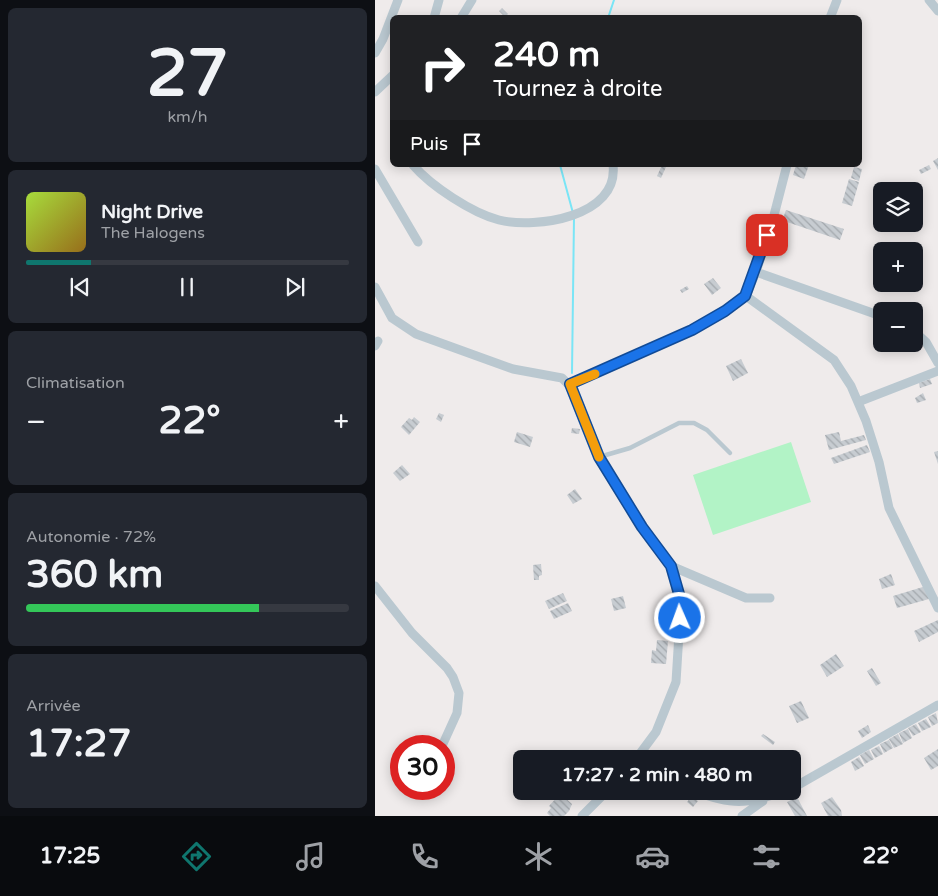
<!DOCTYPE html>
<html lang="fr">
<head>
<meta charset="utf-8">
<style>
	:root { --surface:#171b24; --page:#242831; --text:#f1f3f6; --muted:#9ea1a6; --line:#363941; --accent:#0f766e }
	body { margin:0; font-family:"Varela Round",sans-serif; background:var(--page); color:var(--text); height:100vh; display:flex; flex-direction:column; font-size:19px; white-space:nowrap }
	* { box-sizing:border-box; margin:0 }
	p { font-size:16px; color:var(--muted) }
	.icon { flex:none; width:28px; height:28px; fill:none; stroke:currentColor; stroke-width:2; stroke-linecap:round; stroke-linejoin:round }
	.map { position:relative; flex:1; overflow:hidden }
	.sheet { display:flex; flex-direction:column; gap:8px; padding:8px; background:#0d0f14; width:375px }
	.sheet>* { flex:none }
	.banner { position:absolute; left:15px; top:15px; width:472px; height:152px; border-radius:8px; box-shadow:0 2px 12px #0003; background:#202124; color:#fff; overflow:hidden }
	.controls { position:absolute; left:498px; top:182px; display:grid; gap:10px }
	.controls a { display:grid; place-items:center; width:50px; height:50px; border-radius:8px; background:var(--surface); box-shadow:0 2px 12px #0003; font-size:25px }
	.speed { position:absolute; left:15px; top:735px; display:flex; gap:10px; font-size:25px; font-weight:700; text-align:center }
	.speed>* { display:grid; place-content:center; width:65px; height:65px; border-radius:50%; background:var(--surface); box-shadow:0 2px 12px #0003; line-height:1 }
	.speed .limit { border:8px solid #d22; background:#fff; color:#111 }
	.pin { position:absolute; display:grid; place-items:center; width:42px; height:42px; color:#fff; margin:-21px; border-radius:10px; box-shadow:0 2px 8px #0006 }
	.me { position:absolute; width:55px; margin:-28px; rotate:358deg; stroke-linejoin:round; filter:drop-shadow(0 0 4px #0008) }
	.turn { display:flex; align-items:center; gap:18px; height:105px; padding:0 20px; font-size:22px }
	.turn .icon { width:65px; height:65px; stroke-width:2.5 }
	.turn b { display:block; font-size:35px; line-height:42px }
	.then { display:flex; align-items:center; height:48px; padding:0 20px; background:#0003; gap:10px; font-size:19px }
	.big { font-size:38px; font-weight:800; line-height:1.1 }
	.sheet .widget { flex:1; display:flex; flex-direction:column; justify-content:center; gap:8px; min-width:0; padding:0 18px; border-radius:8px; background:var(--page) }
	.sheet .dial { align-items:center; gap:0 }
	.dial b { font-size:65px; line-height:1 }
	.song { display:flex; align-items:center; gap:15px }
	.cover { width:60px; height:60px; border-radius:8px; background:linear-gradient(135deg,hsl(80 70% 55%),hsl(40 70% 35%)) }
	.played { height:5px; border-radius:2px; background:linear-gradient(90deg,var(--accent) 20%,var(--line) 20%) }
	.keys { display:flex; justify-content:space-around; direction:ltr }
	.heat { display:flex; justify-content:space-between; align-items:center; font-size:28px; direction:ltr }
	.charge { height:8px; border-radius:4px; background:linear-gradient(90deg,#34c759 72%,var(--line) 0) }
	.trip { position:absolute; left:138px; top:750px; width:288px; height:50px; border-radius:8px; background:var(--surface); box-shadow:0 2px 12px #0003; font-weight:800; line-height:50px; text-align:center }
	.menu { display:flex; height:80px; justify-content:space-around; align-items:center; background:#090b0e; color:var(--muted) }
	.menu .icon { width:35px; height:35px }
	.menu .current { color:var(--accent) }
	.menu b { font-size:22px; color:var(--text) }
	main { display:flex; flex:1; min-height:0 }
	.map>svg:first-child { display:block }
</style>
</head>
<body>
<main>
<section class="sheet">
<div class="widget dial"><b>27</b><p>km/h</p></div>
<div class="widget">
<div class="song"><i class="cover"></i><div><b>Night Drive</b><p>The Halogens</p></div></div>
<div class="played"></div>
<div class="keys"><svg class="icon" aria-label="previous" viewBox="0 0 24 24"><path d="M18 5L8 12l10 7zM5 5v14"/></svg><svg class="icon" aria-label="pause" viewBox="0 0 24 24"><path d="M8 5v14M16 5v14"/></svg><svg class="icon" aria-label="next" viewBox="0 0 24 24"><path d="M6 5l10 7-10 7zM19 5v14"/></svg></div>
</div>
<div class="widget"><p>Climatisation</p>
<div class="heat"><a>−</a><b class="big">22°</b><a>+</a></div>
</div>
<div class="widget"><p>Autonomie · 72%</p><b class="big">360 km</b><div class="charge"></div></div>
<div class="widget"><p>Arrivée</p><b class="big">17:27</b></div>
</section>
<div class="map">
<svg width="563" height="816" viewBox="0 0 563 816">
	<defs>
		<pattern id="building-back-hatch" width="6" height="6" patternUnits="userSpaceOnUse" patternTransform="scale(1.25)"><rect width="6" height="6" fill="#c7ccd1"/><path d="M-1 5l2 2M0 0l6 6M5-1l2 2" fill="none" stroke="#a3a8ad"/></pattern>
	</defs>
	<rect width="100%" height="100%" fill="#efebeb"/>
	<path fill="#b2f3c6" d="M416,442L436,502L338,535L318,475Z"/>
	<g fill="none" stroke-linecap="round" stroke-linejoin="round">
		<path stroke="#7ae5f6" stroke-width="2" d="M233,18L239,0
			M185,165L198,213
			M197,373L199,218"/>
	</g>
	<path fill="url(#building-back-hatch)" d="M127,8L133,14L130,17L124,11Z
		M563,158V170L558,161Z
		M287,165L291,167L286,178L282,176Z
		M421,165H434L429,179L418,175Z
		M554,165L556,169L546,174L544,170Z
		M479,167L487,169L484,181L476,178Z
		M474,179L484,182L477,206L467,203Z
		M411,210L469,229L465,240L412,222L411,226L406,224Z
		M338,278L346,288L337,295L329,284Z
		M312,286L314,289L307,293L305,290Z
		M366,359L373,373L358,381L351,366Z
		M555,379L557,384L545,388L544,383Z
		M548,393L551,400L542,403L540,398Z
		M64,413L69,415L66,422L61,419Z
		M39,417L45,422L34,435L26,427L34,418L37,420Z
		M197,428L205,429L204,434L196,433Z
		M142,432L158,437L155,447L139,442Z
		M464,432L466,441L489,435L491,440L454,450L450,435Z
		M492,445L495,452L459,464L456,458Z
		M563,451V464L559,452Z
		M27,465L35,474L25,481L18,473Z
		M200,489L207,499L198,504L192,495Z
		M166,564L167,575L164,576V580H159L158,565Z
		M516,574L520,585L507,589L504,579Z
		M551,586L554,599L522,608L518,596Z
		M188,593L192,601L174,609L170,601Z
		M248,596L251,608L239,611L236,599Z
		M193,603L197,611L179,619L175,611Z
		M563,620V632L544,642L539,631Z
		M282,640L293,641L291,664L276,663L277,650L281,651Z
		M461,654L469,666L452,677L445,665Z
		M497,668L506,683L501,686L492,671Z
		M426,701L434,718L422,723L414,706Z
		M561,713L563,723L557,726L553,717Z
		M551,719L556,727L547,731L543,723Z
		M541,724L546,732L538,736L533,728Z
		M493,725L496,732L487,738L483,731Z
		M533,729L537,738L528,743L524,733Z
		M388,734L400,742L398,745L386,736Z
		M523,734L528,744L519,748L514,739Z
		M514,740L518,748L509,753L505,744Z
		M504,746L508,754L500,758L496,750Z
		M563,749V766L556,770L549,758Z
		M494,750L499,759L490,764L485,755Z
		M484,757L489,766L480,771L476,762Z
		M187,795L197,804L194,811L189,816H175L172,813L176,808L174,806L183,796L185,798Z
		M316,797L323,801L318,807L312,802Z
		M422,797L432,816H420L412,802Z
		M457,797L466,810L467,816H453L446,803Z"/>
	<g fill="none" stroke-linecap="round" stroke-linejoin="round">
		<path stroke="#bac8d0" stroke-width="4.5" d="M224,457L255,448L304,423H319L332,430L355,453"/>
		<path stroke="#bac8d0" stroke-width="9" d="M554,0L563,11
			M59,18L64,0
			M86,18L97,0
			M455,18L462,0
			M0,53L8,39L23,0
			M0,92L18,75
			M38,165C56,186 97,213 124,220C161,229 244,217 238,165
			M0,169L43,242
			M381,272L506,316
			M0,287L17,318L41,334L138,369L187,378L197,388L224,457L267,527L296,566L306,601L301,682L281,732L261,759
			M371,296L459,360L476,386L491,421L504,462L514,508L563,608
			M539,331L551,342L563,363
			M0,346L3,341
			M195,384L317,330L350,311L371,296L381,272L397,223L412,165
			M483,402L563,371
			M296,566L371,598H395
			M0,586L37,633L72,668L78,677L84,693L82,713L67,746
			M416,789L563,705
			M318,791C360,805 368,805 410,791
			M207,816L232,791
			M367,816L388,801"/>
	</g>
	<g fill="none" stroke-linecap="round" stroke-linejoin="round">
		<g stroke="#114b97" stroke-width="12">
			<path id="route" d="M305,618L306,601L296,566L267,527L224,457L195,384L317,330L350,311L370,296L392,235"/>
		</g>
		<use href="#route" stroke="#1a73e8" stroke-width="9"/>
		<path stroke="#f59e0b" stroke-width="9" d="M220,374L195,384L224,457"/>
	</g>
</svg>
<div class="controls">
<a><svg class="icon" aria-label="layers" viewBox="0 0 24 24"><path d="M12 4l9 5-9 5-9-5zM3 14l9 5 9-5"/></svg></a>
<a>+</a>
<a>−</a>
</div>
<div class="speed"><div class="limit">30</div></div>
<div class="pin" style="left:392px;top:235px;background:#d93025"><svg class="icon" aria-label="arrive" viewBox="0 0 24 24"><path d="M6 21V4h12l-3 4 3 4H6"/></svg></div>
<svg class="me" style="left:305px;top:618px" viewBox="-20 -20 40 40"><circle r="17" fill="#1a73e8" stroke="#fff" stroke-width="3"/><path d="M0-11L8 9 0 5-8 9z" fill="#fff"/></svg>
<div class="trip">17:27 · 2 min · 480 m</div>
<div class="banner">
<div class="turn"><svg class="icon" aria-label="right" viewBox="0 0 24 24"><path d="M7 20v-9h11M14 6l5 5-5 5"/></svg><div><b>240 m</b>Tournez à droite</div></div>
<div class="then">Puis<svg class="icon" aria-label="arrive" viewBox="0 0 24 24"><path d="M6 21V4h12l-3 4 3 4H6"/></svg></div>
</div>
</div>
</main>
<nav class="menu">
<b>17:25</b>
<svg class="icon current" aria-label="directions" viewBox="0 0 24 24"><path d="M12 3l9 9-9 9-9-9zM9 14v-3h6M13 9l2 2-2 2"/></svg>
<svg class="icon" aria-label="music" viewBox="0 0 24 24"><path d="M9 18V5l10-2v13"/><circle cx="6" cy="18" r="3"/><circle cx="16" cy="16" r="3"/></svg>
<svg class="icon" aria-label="phone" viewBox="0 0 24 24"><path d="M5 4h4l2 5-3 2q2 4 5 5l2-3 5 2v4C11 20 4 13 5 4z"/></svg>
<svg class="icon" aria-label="climate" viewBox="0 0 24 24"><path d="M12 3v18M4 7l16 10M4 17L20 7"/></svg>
<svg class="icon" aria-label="car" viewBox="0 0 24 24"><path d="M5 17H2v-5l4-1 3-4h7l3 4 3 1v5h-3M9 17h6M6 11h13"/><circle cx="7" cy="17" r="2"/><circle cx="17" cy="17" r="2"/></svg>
<svg class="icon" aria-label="filters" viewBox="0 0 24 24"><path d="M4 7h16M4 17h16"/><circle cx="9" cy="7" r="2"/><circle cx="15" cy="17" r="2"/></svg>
<b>22°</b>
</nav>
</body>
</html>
